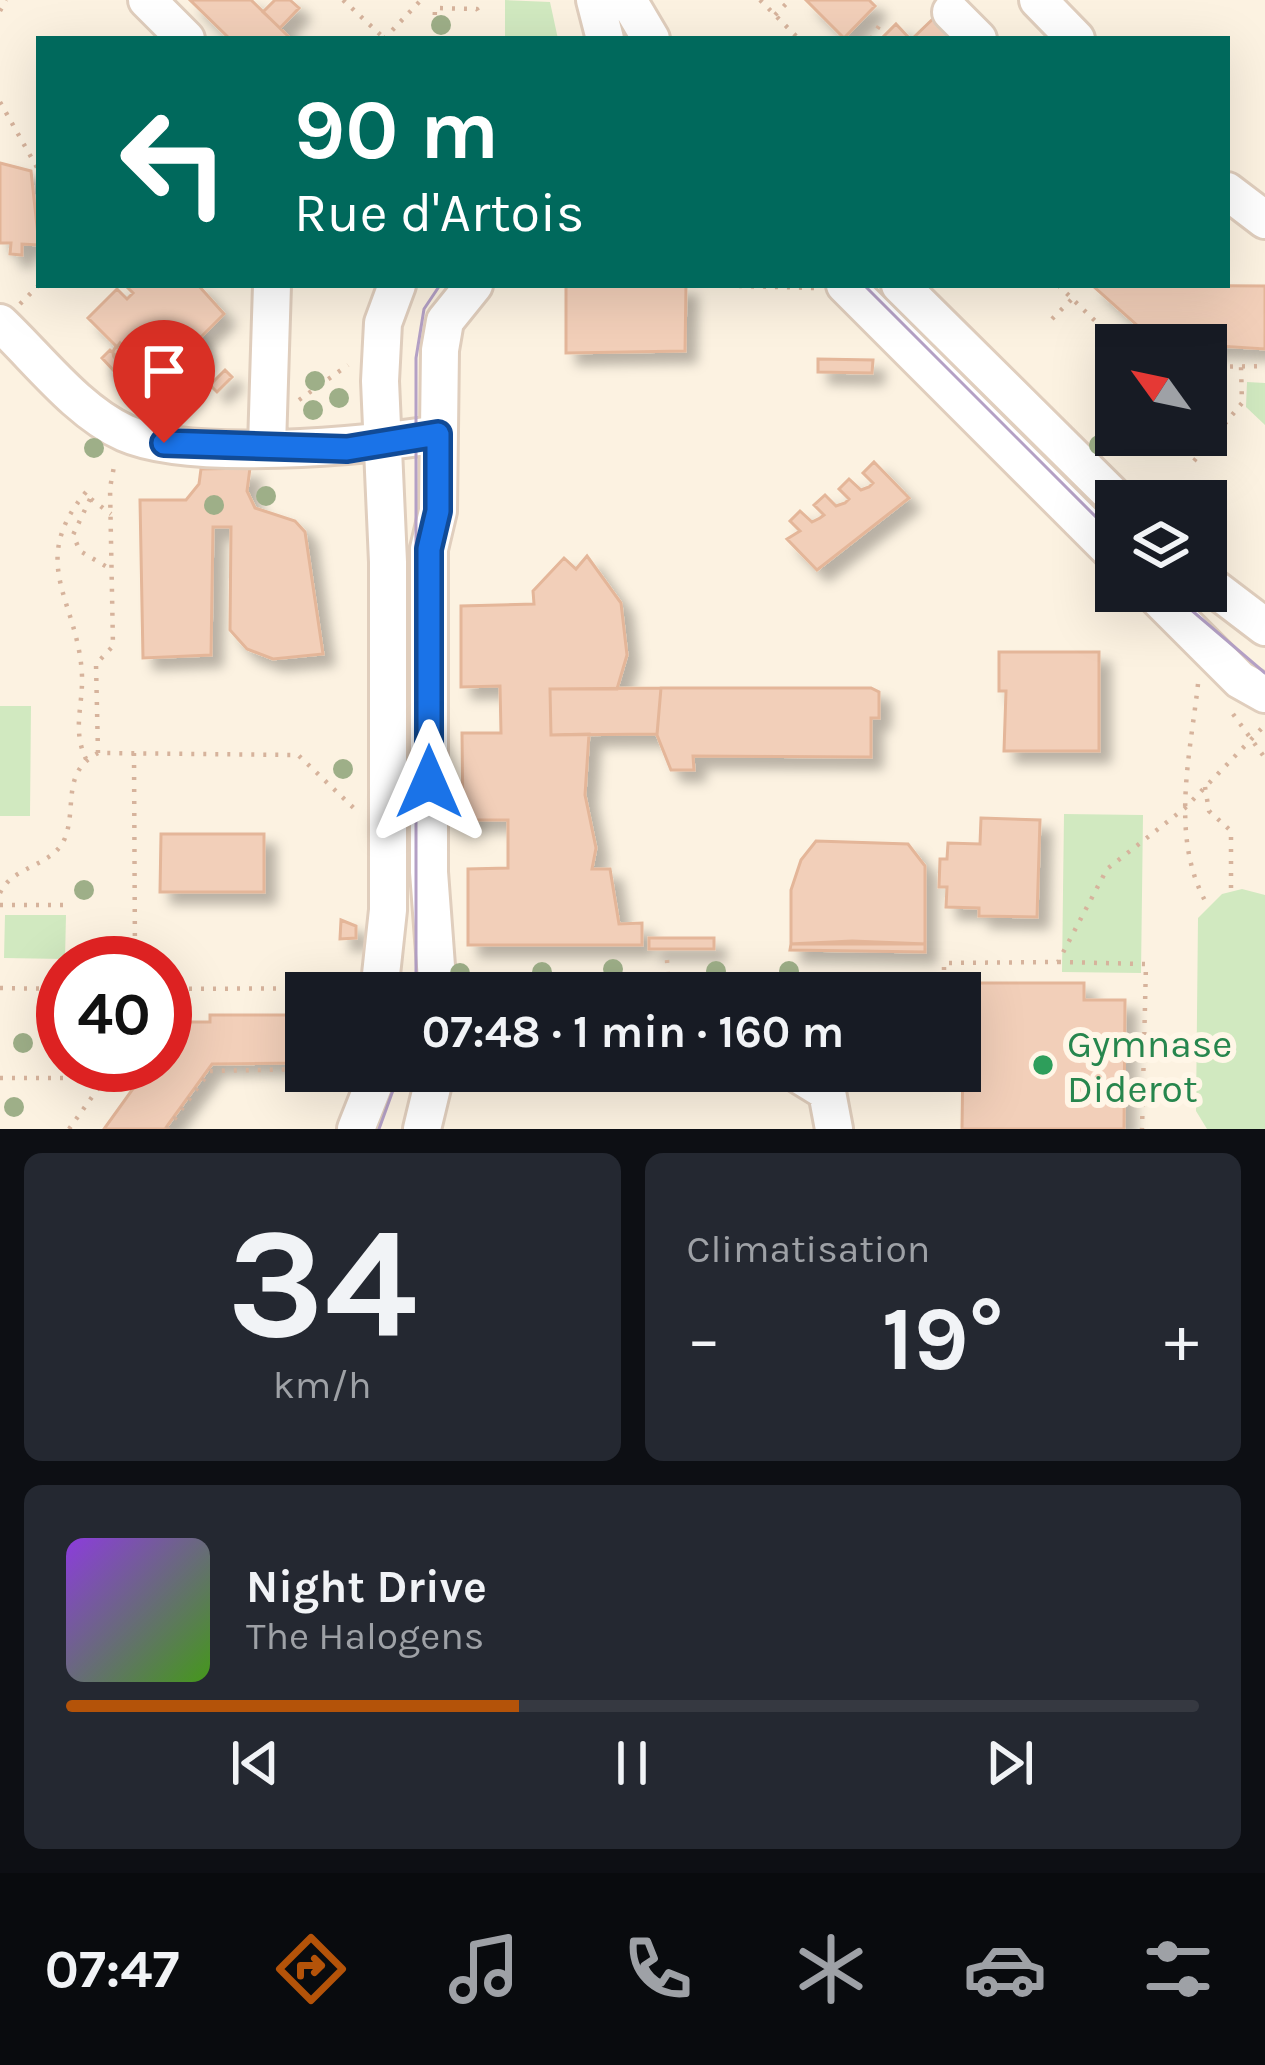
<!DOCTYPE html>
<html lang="fr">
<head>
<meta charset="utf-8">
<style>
	:root { --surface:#171b24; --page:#242831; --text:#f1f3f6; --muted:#9ea1a6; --line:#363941; --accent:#b45309 }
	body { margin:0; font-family:Karla,sans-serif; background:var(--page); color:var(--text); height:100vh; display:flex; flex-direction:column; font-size:45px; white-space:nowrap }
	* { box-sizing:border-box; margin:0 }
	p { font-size:39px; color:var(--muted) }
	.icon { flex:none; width:66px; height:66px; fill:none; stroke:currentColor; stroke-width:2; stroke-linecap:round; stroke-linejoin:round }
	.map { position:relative; height:1129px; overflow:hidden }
	.details { display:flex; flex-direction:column; gap:24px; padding:24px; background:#0d0f14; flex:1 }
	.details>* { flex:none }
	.top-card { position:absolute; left:36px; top:36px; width:1194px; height:252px; border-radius:0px; box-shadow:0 12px 48px #0002; background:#00695c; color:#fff; overflow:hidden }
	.needle { width:78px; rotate:303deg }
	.controls { position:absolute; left:1095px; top:324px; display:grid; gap:24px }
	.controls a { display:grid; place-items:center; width:132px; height:132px; border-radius:0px; background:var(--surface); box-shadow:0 12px 48px #0002; font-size:60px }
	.speed { position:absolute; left:36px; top:936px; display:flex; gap:24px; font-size:60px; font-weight:700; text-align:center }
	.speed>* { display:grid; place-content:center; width:156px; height:156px; border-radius:50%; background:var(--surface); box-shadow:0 12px 48px #0002; line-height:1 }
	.speed .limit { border:18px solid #d22; background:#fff; color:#111 }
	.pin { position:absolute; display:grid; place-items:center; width:102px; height:102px; color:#fff; margin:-123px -51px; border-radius:50% 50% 50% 0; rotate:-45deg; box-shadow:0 0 12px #0007 }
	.pin .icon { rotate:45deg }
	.me { position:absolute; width:132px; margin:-66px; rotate:0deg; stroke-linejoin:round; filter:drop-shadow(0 0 9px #0008) }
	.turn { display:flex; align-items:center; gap:42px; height:252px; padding:0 60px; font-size:54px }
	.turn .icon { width:156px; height:156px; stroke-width:2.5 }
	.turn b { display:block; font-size:84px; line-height:102px }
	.big { font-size:90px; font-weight:700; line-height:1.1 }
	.details .tile { flex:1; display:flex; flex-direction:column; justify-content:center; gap:18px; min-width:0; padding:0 42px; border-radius:18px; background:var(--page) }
	.details .dial { align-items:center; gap:0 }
	.dial b { font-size:156px; line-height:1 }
	.song { display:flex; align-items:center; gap:36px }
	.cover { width:144px; height:144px; border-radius:18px; background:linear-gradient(135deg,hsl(270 70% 55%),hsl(100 70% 35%)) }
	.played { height:12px; border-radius:6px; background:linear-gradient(90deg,var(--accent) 40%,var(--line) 40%) }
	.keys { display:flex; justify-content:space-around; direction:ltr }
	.heat { display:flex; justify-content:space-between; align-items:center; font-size:66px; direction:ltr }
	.details .tiles { flex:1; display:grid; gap:24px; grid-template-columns:1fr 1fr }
	.tile:last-child { grid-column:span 2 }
	.trip { position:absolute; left:285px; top:972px; width:696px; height:120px; border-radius:0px; background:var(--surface); box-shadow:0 12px 48px #0002; font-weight:700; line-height:120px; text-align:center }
	.tab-bar { display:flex; height:192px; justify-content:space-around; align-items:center; background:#090b0e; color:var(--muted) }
	.tab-bar .icon { width:84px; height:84px }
	.tab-bar .selected { color:var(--accent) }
	.tab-bar b { font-size:54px; color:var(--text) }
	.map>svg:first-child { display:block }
</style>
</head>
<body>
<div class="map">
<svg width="1265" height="1129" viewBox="0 0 1265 1129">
	<defs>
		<filter id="shadow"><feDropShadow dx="11" dy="11" stdDeviation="6" flood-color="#0004"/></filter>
	</defs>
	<rect width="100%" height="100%" fill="#fcf2e1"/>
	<path fill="#d1e9c0" d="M505,0L550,2L558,39H505Z
		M1247,382L1265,383V425L1246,407Z
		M0,706H31L30,816H0Z
		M1064,814L1143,815L1141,973L1062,972Z
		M1242,889L1265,895V1129H1207L1196,1111L1198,918L1222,894Z
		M5,915H66L65,959L4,958Z"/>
	<path fill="#f2cfb9" stroke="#e4b699" stroke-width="3" filter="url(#shadow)" d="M190,0H251L291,39H230Z
		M290,0L299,8L280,28L263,12L275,0Z
		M806,0H869L875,6L844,38Z
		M938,14L963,39H912Z
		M896,24L910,39H881Z
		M0,163L31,171L39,245L22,244V255L10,254L11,243H0Z
		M125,285H198L224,314L196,342L204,350L190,364L183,358L155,385L120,343L117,347L88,318L117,289L127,299L133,293Z
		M566,285H686L685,351L566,353Z
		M1092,285L1265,286V349L1156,342Z
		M113 353a8 8 0 1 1 16 0a8 8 0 1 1-16 0Z
		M110,350L124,363L115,372L102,358Z
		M818,359L873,360L872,373L818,372Z
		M225,370L232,377L217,392L210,385Z
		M874,462L909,498L817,570L787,539L800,531L790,521L800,511L812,522L820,518L824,515L814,505L825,495L836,506L845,503L849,499L839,489L849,479L861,490L869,487L873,483L863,473Z
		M250,468L247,491L255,508L295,521L305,532L323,654L273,659L247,649L230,630L231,527H213L211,655L143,658L140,500H186L199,484L201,469Z
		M587,556L621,603L627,655L617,689H550L551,735L589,734L585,795L596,848L592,869H610L619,924L642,923V945H468V869L508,868V820H463L462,733H501L500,686L461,687V606L534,604L533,591L564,558L576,569Z
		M999,652H1099V751H1004L1006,691H999Z
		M661,688L657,734L551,735L550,689Z
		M661,688H871L879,692V718H871V757L693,756L694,770H671L657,735Z
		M981,818L1040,820L1037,917L979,916V908L946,907L947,887H939L940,859H947L948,843L980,844Z
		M161,834H264V892H160Z
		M816,841L908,844L925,866V944H791V890L801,860Z
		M341,920L356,926V938L340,939Z
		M649,938H714V949H649Z
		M852,941L925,944V952L790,950L791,944Z
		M964,983H1084V1000H1125L1124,1129H962Z
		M210,1015H306V1063L212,1064L165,1129H104L150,1065H165V1044L171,1036L177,1040L189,1022H210Z"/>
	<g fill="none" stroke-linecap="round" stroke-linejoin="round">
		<g stroke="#e0cebd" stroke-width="42">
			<path id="minor" d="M147,0L186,39
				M595,0L605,39
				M628,0L651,39
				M1038,0L1076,39
				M951,12L978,39
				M1227,191L1265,220
				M845,285L1116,556
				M900,285L1118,501
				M0,323C38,359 77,411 125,433C190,462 367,446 438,434
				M267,446L272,285
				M1206,582L1265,627
				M1151,591L1240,680L1265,694
				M379,993L388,910V562L380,381L383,323L397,285
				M438,993L429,872V549L438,511L440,350L445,321L474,285
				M793,1071L827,1092L834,1129
				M356,1129L379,1071
				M422,1129L436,1071"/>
		</g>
		<path stroke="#d6b39c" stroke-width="4.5" stroke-dasharray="3 9" stroke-linecap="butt" d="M343,0L385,39
			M760,0L799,39
			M0,11L6,0
			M775,15L790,0
			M384,39L421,0
			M434,39L435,8L477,9L481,16
			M871,39L879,26
			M0,102L39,171
			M703,285L814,288
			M1058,285L1120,345
			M20,304L39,285
			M1052,319L1072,299
			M1206,367L1265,366
			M299,400L348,365
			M1194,461L1242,403L1241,367
			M86,492C26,564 79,601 82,676C83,706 72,730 86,759
			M90,499L73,535L80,551L112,570
			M91,499L111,514
			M1198,684C1190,757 1169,840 1208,906
			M1233,714L1265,758
			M98,753L96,664L113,646L110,488L115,461
			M134,753L135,963
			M1205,787L1209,811L1231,831V891
			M0,893C13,865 53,867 65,838C77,807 61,772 98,753L298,755L359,813
			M0,905H68
			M667,960L669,993
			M1058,962L1146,964L1142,1129
			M0,988L63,989
			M165,989L352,988
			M470,989L944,988V963L1058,962L1107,869L1185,808L1264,726
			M325,1071L346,1077
			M0,1078H66V1065
			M69,1129L115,1065
			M167,1129L210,1071L306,1069"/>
		<use href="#minor" stroke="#fff" stroke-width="36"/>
		<path stroke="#b4a0c5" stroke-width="3" d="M864,285L1116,537
			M1169,591L1265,673
			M416,993V358L424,309L440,285
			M379,1129L400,1071"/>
	</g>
	<g fill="#9eaf88">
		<circle cx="441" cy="25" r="10"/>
		<circle cx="315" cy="381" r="10"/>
		<circle cx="339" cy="398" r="10"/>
		<circle cx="313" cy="410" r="10"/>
		<circle cx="1099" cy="445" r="10"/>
		<circle cx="94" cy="448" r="10"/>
		<circle cx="266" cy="496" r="10"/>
		<circle cx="214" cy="505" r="10"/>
		<circle cx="343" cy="769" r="10"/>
		<circle cx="84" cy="890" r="10"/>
		<circle cx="613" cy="969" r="10"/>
		<circle cx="716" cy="971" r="10"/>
		<circle cx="789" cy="971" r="10"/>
		<circle cx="542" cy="972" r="10"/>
		<circle cx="460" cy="973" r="10"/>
		<circle cx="23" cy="1043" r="10"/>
		<circle cx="14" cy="1107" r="10"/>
	</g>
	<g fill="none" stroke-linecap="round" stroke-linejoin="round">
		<g stroke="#114b97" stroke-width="30">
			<path id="route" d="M164,443L347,449L438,434V511L429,549V782"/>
		</g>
		<use href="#route" stroke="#1a73e8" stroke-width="21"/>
	</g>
	<circle fill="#2e9e5b" stroke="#fff6e7" stroke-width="4.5" cx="1043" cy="1065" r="12"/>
	<g text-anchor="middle" stroke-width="12" stroke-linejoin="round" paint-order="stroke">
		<g font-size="39" fill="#27864d" stroke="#fff6e7" text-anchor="start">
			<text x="1067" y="1057">Gymnase<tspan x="1067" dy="45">Diderot</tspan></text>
		</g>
	</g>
</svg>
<div class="controls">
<a><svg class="needle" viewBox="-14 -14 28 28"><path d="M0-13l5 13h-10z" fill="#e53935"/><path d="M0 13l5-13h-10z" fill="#9ea1a6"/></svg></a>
<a><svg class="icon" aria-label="layers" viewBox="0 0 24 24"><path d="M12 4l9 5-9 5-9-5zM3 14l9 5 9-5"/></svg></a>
</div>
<div class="speed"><div class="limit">40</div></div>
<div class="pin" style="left:164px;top:443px;background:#d93025"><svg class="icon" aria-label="arrive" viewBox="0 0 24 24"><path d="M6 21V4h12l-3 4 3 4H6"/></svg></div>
<svg class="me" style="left:429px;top:782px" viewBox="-20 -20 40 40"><path d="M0-17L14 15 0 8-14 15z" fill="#1a73e8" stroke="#fff" stroke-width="4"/></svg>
<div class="trip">07:48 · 1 min · 160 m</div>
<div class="top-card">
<div class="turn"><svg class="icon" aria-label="left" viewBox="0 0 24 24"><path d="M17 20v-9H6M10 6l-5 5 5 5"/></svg><div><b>90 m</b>Rue d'Artois</div></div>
</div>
</div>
<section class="details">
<div class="tiles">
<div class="tile dial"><b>34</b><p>km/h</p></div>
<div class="tile"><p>Climatisation</p>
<div class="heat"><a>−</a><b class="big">19°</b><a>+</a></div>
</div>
<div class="tile">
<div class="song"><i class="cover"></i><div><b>Night Drive</b><p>The Halogens</p></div></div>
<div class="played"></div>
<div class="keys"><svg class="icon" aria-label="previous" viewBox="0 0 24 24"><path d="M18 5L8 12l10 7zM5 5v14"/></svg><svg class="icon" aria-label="pause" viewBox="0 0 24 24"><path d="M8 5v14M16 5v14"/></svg><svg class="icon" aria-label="next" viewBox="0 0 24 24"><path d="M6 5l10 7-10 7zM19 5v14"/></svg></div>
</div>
</div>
</section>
<nav class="tab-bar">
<b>07:47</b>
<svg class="icon selected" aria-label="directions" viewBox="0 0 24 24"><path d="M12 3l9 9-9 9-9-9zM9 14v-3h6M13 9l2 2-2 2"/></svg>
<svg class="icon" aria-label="music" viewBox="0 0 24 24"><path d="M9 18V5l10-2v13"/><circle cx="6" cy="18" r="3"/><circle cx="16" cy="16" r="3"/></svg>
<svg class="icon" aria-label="phone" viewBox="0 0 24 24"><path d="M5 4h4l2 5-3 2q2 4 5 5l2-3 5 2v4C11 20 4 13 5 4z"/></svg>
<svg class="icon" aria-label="climate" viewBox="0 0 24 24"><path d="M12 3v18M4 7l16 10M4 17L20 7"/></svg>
<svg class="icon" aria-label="car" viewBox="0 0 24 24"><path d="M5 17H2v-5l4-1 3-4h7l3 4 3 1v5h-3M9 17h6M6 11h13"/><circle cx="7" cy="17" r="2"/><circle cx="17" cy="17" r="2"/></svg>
<svg class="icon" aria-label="filters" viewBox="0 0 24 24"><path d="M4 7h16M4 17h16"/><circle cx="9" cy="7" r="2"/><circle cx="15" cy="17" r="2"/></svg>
</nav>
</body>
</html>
